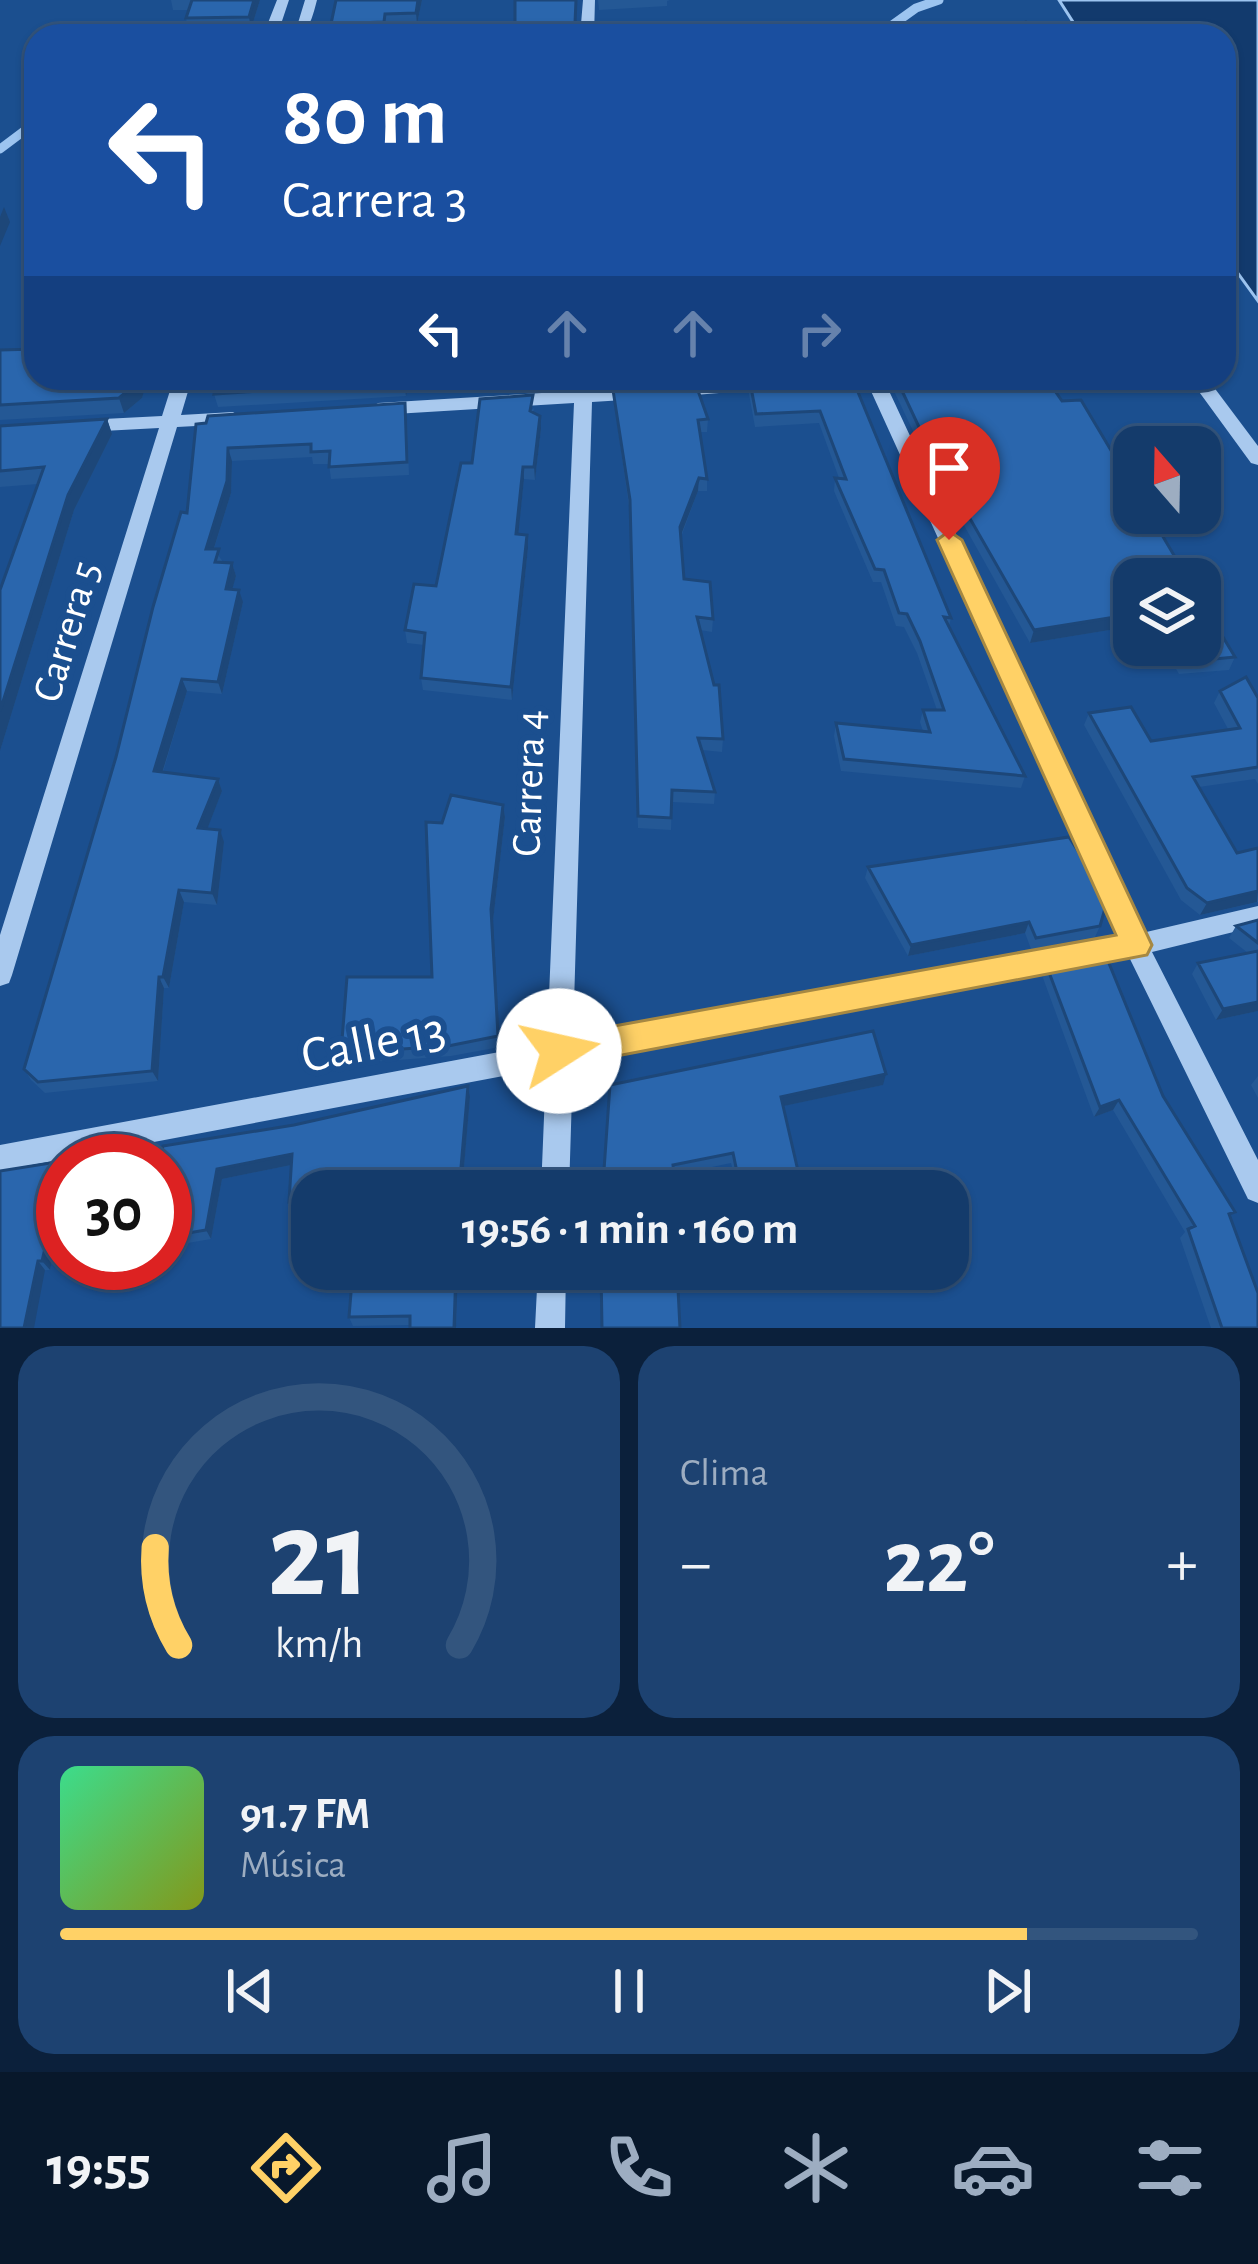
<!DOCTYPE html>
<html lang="es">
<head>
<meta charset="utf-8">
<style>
	:root { --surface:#143b6b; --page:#1d4271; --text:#f1f3f6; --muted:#9dadc1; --line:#33557e; --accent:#ffd166 }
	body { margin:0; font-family:"Alegreya Sans",sans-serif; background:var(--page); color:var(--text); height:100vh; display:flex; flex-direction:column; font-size:45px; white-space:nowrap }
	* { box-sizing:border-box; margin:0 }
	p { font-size:39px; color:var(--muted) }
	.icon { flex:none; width:66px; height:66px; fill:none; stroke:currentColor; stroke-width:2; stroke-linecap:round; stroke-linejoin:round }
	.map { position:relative; height:1328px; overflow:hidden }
	.drawer { display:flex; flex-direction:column; gap:18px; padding:18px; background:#0b203b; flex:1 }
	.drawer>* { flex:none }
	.banner { position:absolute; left:24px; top:24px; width:1212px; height:366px; border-radius:36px; box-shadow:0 3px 9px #0004,0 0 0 3px var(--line); background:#1a4fa0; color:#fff; overflow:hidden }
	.needle { width:78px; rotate:340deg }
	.fabs { position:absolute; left:1113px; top:426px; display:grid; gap:24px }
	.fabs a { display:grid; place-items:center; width:108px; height:108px; border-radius:24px; background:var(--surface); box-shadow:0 3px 9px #0004,0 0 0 3px var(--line); font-size:60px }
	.speed { position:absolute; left:36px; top:1134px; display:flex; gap:24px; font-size:60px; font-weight:700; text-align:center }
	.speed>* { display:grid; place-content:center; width:156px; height:156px; border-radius:50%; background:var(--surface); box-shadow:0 3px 9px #0004,0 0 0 3px var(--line); line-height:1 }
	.speed .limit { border:18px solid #d22; background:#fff; color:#111 }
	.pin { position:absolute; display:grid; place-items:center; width:102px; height:102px; color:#fff; margin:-123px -51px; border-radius:50% 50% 50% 0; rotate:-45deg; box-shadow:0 0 12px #0007 }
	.pin .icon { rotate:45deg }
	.me { position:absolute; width:132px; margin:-66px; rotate:80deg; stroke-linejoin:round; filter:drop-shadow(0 0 9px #0008) }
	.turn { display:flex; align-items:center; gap:42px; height:252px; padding:0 60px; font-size:54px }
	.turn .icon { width:156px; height:156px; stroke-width:2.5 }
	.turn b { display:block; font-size:84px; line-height:102px }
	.lanes { display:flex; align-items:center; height:114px; padding:0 60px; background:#0003; justify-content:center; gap:60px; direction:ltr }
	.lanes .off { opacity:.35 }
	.big { font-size:90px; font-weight:600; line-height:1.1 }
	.drawer .widget { flex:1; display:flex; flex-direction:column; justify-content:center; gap:18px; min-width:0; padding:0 42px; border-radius:36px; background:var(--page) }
	.drawer .dial { align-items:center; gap:0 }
	.dial svg { height:312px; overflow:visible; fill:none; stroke:var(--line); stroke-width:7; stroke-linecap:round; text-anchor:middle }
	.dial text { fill:var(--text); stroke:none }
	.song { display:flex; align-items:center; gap:36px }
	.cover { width:144px; height:144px; border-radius:18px; background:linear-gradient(135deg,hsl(150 70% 55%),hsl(70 70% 35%)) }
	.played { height:12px; border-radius:6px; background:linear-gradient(90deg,var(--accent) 85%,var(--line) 85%) }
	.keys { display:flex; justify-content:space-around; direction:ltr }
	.heat { display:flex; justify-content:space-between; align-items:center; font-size:66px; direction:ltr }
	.drawer .tiles { flex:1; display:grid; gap:18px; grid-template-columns:1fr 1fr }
	.widget:last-child { grid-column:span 2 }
	.trip { position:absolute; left:291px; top:1170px; width:678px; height:120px; border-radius:36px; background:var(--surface); box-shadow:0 3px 9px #0004,0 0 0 3px var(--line); font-weight:600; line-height:120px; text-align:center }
	.tabs { display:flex; height:192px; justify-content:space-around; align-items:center; background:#08182b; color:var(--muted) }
	.tabs .icon { width:84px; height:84px }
	.tabs .current { color:var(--accent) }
	.tabs b { font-size:54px; color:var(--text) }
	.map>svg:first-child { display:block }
</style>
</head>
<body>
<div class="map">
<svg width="1258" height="1328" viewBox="0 0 1258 1328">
	<rect width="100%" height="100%" fill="#1b4f8f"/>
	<path fill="#123a6d" stroke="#9cc4f0" stroke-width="3" d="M1059,0H1258V301L1224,254V36H1082Z"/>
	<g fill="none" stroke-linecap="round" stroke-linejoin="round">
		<path stroke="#9cc4f0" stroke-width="9" d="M877,36L916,8L939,0
			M0,149L36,122"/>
		<path fill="#a9c9ee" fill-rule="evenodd" d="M277,0H289L280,27L285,32L298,23L305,0H317C309,31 307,36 274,36L266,28Z
			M583,0H595L594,36H580Z
			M174,378H192L181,415L233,412L242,418L233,424L177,427L12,975L9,983L0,986V935L159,428L84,432L75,426L84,420L162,416Z
			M575,378H593L592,390L640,387L649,393L640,399L592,402L573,1038L1120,937L865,378H883L1142,933L1258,906V926L1152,952L1258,1160V1203L1248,1199L1129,957L573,1063L569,1191H541L546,1068L0,1171V1145L547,1043L574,403L378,415L369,409L378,403L575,391Z
			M771,378L784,379L787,383L778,388L671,397L662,391L671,385Z
			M808,378H862C850,387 824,388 809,385Z
			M1189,378H1207L1258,446V465L1251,463Z
			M538,1269H566L565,1328H535Z"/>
	</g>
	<path fill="#245895" d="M171,0H260L251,29L188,30L186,18L189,10H173Z
		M422,0L417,24L387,26L385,34L332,35L331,24Z
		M515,0L576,11V35L515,36Z
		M598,0H670L667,1V6L599,10Z
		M0,350L36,378H148L142,398L124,413L0,420Z
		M411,378L406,396L218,407L214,394Z
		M482,378H539L538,388L483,391Z
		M623,378H689L624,382Z
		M806,378L951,618L949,626L1025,776L1021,788L841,771L834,736L836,723L923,731L920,722L923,710H937L917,653L904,627L896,626L881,582H873L834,491L835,478H839L819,423L755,427L749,394L750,382Z
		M895,378H1046L1134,579V626L1030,643L924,454L893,389Z
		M613,390L708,419L707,432H700L707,479V491H698L681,537L684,579L713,619L712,632L700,630L723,739L722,752L702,750L715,792L714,804L672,802L671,830L638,828L630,513L614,403Z
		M534,408L533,413L541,429L535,480L524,479L518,534L528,548L512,700L423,690L421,678L424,645L407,643L405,630L436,586L472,463Z
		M407,416L409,475L331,479L329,464H313L312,457L232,461L231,493L214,549L223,562L232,563L236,576L232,589L243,602L222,694L187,691L163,772L218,779L222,791L207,829L224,842L217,905L184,902L169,988H164L158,1081L45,1093L31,1080L24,1069L187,513L196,424Z
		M107,419L112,434L74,510L0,751V590L38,484L0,487V426Z
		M1162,645H1200L1235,657L1229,670L1179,674Z
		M1220,691L1258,698V784L1255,779L1199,787L1237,853L1258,848V902L1200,915L1181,900L1084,725L1089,713L1151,741L1228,729L1214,703Z
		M503,805L505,817L493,921L500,1047L451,1056L344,1064L341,1053L432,977L442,823Z
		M868,867L1100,926L1095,937L1031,949L1025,933L908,956L865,878Z
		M1258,920V1011L1216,1020L1192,974L1198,963L1248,953L1229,938L1236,926Z
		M1047,967L1163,1096L1230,1218L1258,1328H1211L1180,1238L1185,1232L1113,1110L1094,1117L1043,978Z
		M1258,1076V1098L1251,1085Z
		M610,1085H883L783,1106L801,1184L800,1191H738L731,1163L674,1175Z
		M470,1097L462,1191H312V1209L293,1212L289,1202L291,1165L222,1179L211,1239L165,1247V1161Z
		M63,1161V1212L50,1270H45L0,1328Z
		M458,1269L456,1328H410V1325L353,1326L349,1317Z"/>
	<path fill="#1d4779" d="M254,0H260L251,29L249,17Z
		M418,0H422L417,24L416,13Z
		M4,207L10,222L0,246V217Z
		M138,378H148L142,398L124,413L119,398Z
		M405,378H411L406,396L404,382Z
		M540,416L541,429L535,480L534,467Z
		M107,419L112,434L74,510L0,751V711L68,495Z
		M228,448L232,461L231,493L210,561L206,549Z
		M523,467L524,479L517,547L516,534Z
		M699,478L698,491L679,540L680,527Z
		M527,535L528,548L512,700L511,687Z
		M232,563L236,576L229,601L226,589Z
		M239,590L243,602L222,694L218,682Z
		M1134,614V626L1030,643L1034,630Z
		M182,679L187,691L159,783L154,771Z
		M218,779L222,791L203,840L198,828Z
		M503,805L505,817L493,921L500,1047L491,909Z
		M220,830L224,842L217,905L212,893Z
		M179,890L184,902L169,988L163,977Z
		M1258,891L1257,902L1200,915L1207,903Z
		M1029,922L1025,933L908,956L911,945Z
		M159,977L164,988L158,1081L152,1071Z
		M1258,1002V1011L1216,1020L1223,1009Z
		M886,1074L883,1085L779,1107L781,1097Z
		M468,1086L470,1097L462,1191H459Z
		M1119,1100L1113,1110L1094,1117L1100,1107Z
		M292,1154L296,1164L222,1179L211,1239L206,1230L217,1169Z
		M57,1198L63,1206V1212L50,1270L42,1261Z
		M38,1261L45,1270L34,1328H24Z
		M456,1269H458L456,1328H454Z"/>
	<path fill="#2a66ad" stroke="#1d4779" stroke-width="3" d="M192,0H254L249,17L186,18Z
		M336,0H418L416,13L385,14L384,22L331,24Z
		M515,0H576L575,23L515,25Z
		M1026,22L1053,36H990Z
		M36,349V378H138L137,383L119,398L0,405V350Z
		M219,378H405L404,382L214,394Z
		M806,378H839V381L853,380L951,618L944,617L1025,776L844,759L836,723L930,732L923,710H944L920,641L907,614L899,613L884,570L875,569L835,478L846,479L820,411L756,414L750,382Z
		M896,378H1046L1062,401L1081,400L1134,489V513H1149L1188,579H1134V614L1034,630L926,442Z
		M696,385L708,419L698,420L707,479L699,478L680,527L684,579L710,582L713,619L697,617L714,685H719L723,739L698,738L715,792L672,790L671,818L638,816L630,500L613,390Z
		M533,395L530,411L540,416L534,467H523L516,534L527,535L511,687L421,678L425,633L405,630L414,584L436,586L461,463H472L480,399Z
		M405,403L407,462L329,467L330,451L311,452V444L228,448L227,481L206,549H219L215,562L232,563L226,589L239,590L218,682L182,679L154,771L218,779L198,828L220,830L212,893L179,890L163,977H159L152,1071L38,1082L24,1069L116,757L153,607L181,512L187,513L196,424L206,423L208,416Z
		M107,419L68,495L0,711V590L44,467L0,471V426Z
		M1200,599L1235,657L1184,662L1174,645H1200Z
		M1246,677L1258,698V767L1193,777L1237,853L1258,848V891L1207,903L1187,888L1089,713L1131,707L1151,741L1240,728L1220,691Z
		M451,795L503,805L491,909L498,1036L448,1046L341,1053L347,977H432L426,822L442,823Z
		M1069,837L1108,898L1100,926L1036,938L1029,922L911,945L868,867Z
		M1258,920V943L1236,926Z
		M1258,951V1002L1223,1009L1198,963Z
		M1106,956L1163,1096L1235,1212L1229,1214L1258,1293V1328H1222L1188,1229L1195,1226L1119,1100L1100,1107L1047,967Z
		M873,1031L886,1074L781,1097L801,1184L761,1191H741L733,1153L673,1165L676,1191H605L604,1170L610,1085Z
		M468,1086L459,1191H312V1199L289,1202L292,1154L217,1169L206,1230L165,1237V1161H160L163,1146L294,1125Z
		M63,1161V1198H57L42,1261H38L24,1328H0V1171Z
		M353,1269H456L454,1328H410V1316L349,1317Z
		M677,1269L680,1328H602L601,1270Z"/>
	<path fill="#ffd166" stroke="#a68842" stroke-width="3" d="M949,531L962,540L1152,945L1147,955L559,1067L547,1062L542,1051L547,1040L559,1036L1116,935L937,540Z"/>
	<g text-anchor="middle" stroke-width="12" stroke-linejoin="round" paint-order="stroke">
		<g font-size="42" fill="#fff" stroke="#1b4f8f">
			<text transform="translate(65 631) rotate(-73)" y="15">Carrera 5</text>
			<text transform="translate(527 783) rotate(-88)" y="15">Carrera 4</text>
		</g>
		<g font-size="51" fill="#fff" stroke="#1b4f8f">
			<text transform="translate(373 1041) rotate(-11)" y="18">Calle 13</text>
		</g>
	</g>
</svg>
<div class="fabs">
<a><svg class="needle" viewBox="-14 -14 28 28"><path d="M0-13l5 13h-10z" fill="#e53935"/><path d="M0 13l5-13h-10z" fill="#9dadc1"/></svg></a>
<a><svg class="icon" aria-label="layers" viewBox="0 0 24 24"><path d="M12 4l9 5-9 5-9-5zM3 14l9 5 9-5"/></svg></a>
</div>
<div class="speed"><div class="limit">30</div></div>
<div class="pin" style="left:949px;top:540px;background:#d93025"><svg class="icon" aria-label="arrive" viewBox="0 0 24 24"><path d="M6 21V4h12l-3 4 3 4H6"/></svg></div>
<svg class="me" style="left:559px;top:1051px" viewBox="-20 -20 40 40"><circle r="19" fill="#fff"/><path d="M0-13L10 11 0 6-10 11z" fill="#ffd166"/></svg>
<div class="trip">19:56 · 1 min · 160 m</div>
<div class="banner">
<div class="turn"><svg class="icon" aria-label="left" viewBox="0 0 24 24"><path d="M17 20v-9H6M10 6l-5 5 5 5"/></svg><div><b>80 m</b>Carrera 3</div></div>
<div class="lanes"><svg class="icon" aria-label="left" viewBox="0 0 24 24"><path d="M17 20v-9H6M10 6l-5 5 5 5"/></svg><svg class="icon off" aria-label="ahead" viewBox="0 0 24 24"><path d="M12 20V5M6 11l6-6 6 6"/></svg><svg class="icon off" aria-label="ahead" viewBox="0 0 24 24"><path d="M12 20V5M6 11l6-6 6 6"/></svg><svg class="icon off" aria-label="right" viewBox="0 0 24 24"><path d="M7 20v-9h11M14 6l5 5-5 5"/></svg></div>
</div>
</div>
<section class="drawer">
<div class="tiles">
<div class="widget dial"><svg viewBox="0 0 100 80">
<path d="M14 69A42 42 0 1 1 86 69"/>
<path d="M14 69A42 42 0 0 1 8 44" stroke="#ffd166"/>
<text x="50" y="56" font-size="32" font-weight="700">21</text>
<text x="50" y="72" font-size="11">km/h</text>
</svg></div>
<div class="widget"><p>Clima</p>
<div class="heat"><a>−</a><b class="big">22°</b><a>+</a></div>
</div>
<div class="widget">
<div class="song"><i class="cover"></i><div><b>91.7 FM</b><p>Música</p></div></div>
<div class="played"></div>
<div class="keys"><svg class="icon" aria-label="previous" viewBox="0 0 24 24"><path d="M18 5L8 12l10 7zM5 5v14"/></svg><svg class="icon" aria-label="pause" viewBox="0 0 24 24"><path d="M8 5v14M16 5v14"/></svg><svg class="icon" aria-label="next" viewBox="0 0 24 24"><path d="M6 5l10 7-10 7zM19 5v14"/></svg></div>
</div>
</div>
</section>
<nav class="tabs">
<b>19:55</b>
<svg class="icon current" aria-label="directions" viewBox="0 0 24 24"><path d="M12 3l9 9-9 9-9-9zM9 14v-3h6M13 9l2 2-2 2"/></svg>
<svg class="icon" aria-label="music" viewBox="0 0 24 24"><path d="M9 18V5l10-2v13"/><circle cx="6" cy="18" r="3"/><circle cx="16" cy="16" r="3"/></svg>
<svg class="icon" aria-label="phone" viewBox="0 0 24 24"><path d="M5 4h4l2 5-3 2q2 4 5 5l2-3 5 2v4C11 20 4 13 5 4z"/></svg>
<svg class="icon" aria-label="climate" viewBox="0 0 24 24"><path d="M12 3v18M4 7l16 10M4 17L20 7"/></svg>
<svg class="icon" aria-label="car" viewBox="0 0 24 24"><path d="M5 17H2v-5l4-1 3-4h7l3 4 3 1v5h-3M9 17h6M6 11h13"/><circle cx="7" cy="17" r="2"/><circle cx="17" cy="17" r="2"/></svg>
<svg class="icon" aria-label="filters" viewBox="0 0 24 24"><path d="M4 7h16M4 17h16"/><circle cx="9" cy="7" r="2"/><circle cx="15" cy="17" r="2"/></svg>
</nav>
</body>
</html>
